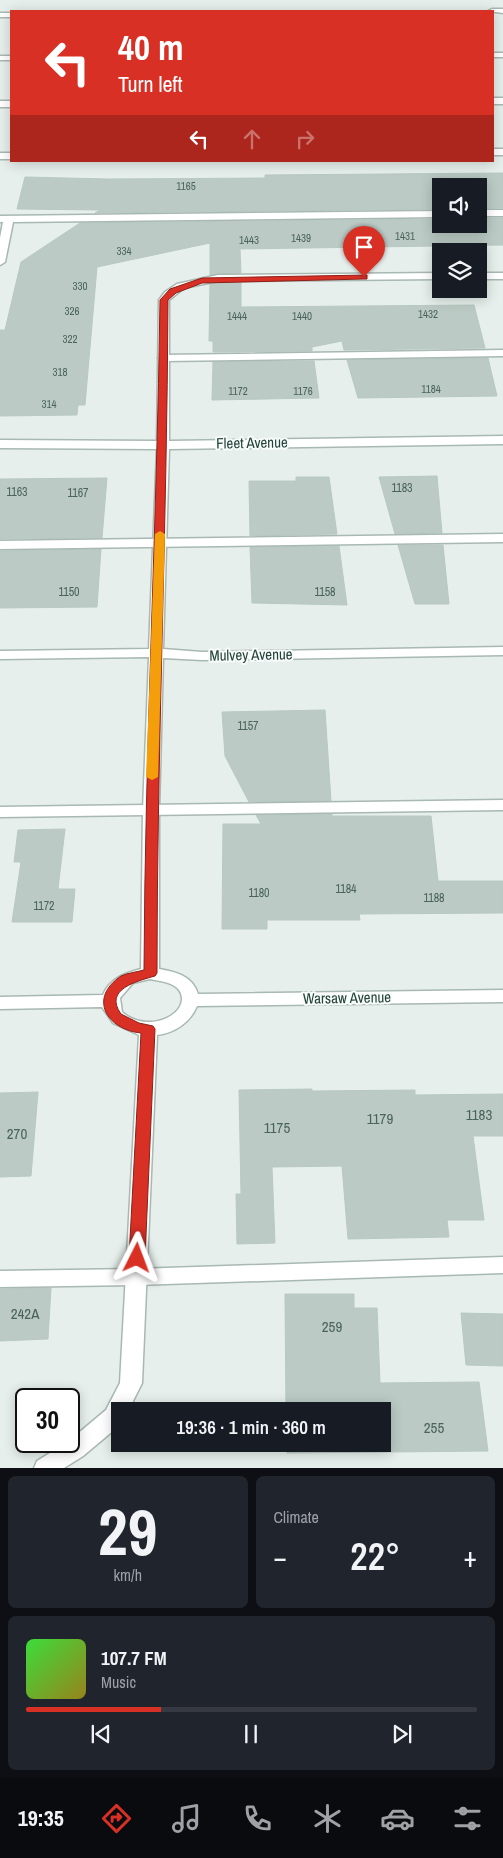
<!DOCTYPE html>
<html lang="en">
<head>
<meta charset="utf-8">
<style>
	:root { --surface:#171b24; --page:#20242c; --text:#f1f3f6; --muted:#9ea1a6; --line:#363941; --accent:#d93025 }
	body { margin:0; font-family:"Archivo Narrow",sans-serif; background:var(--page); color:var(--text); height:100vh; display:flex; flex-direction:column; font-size:19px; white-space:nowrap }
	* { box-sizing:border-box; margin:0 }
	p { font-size:16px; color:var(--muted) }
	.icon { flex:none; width:28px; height:28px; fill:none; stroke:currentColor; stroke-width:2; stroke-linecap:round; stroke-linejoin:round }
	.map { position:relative; height:1468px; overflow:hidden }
	.details { display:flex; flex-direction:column; gap:8px; padding:8px; background:#0d0f14; flex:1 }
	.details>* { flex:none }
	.guide { position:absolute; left:10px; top:10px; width:484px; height:152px; border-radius:0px; box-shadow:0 2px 12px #0003; background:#d93025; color:#fff; overflow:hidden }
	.fabs { position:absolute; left:432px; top:178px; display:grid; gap:10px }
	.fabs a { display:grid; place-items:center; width:55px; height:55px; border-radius:0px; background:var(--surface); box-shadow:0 2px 12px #0003; font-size:25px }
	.speed { position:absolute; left:15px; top:1388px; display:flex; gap:10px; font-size:25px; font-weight:700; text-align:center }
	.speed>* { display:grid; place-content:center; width:65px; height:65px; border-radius:50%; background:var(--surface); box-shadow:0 2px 12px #0003; line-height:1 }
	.speed .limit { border:2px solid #111; border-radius:8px; background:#fff; color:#111 }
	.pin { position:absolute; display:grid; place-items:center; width:42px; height:42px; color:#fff; margin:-51px -21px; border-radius:50% 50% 50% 0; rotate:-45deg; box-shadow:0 0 5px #0007 }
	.pin .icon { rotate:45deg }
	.me { position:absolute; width:55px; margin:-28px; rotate:3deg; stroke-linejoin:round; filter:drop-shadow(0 0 4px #0008) }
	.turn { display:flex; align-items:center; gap:18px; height:105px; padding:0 25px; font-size:22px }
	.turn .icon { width:65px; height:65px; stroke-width:2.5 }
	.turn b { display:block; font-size:35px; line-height:42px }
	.lanes { display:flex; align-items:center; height:48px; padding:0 25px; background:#0003; justify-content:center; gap:25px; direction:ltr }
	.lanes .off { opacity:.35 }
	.big { font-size:38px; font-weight:600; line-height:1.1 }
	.details .widget { flex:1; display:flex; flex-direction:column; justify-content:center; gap:8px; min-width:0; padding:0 18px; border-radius:8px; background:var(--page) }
	.details .dial { align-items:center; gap:0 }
	.dial b { font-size:65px; line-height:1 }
	.song { display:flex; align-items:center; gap:15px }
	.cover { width:60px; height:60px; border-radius:8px; background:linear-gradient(135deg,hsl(120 70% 55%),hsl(50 70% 35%)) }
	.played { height:5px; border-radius:2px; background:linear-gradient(90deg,var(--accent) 30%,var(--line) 30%) }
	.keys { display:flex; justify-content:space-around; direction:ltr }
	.heat { display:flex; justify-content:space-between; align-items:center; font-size:28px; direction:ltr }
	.details .tiles { flex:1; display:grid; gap:8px; grid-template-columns:1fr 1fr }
	.widget:last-child { grid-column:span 2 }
	.trip { position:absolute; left:111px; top:1402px; width:280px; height:50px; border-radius:0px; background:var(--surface); box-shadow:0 2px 12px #0003; font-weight:600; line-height:50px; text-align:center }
	.tab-bar { display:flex; height:80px; justify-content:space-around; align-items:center; background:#090b0e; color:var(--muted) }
	.tab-bar .icon { width:35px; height:35px }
	.tab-bar .selected { color:var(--accent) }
	.tab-bar b { font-size:22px; color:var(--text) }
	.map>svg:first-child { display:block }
</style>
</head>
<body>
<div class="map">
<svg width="503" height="1468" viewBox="0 0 503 1468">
	<rect width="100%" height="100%" fill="#e6efeb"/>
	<path fill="#bbcac4" stroke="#b8c9c2" d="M503,173V208H479V186H441V209L95,213L100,210L17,209L25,177L108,179L265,178V175Z
		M479,218H503V245L240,249L241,273L210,275V243L97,267L85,405H78L77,415L0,416V330H5L21,262L80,223L441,219V224H479Z
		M218,283H241V307L474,305L485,348L344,350L342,341L312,347V351L213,352V341H209L210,284Z
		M488,358L497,396L358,398L347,360Z
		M314,361L319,398L212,400L213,362Z
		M437,476L442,533L395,534L379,477Z
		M296,477H329L337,534L250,536L249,481H296Z
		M107,478L102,538L0,539V479Z
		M398,545H443L449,604H415Z
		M339,546L347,605L252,603L250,547Z
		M101,549L97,607L0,608V551Z
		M325,710L331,801L249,802L225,756L222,712Z
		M332,814V816H431L438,881H503V913L359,914L360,920H267V929H222L223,824H261L256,815Z
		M65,829L58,889H75L72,922H12L21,862H14L18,830Z
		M312,1089V1091L415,1090V1095L503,1094V1136H473L484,1220H447L449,1237L348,1239L342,1166L272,1167L275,1243L237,1244L236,1194H241L239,1090Z
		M38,1092L31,1176L0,1177V1093Z
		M51,1288L48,1339L0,1341V1289Z
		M285,1294H354V1308H377L380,1383L479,1382L488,1451L287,1453V1444H382V1411H286Z
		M461,1313L503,1314V1366L466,1365Z"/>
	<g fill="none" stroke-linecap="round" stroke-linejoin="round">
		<g stroke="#a8b8b2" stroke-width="3">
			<path id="lane" d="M492,98H503V104H492Z
				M0,101H11V107H0Z
				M479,210H503V216H479Z
				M441,211V217L13,222L5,262L0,265V238L3,222H0V216Z
				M503,350V356L164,361L158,358L164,355Z
				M503,534V542L0,549V541Z
				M503,800V810L0,817V807Z
				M503,1257V1273L136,1285L0,1287V1271L136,1269Z"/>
		</g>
		<g stroke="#a8b8b2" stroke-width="3">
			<path id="street" d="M492,9H503V13L488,11Z
				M0,13H11V17H0Z
				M492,53H503V57H492Z
				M0,56H11V60H0Z
				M492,149H503V155H492Z
				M0,153H11V159H0Z
				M441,273V279L218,281L184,288L169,300V441L503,436V444L169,449L163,649L202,652L503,647V655L202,660L163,658L159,810V969C175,972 192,975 198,994L503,990V1002L197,1006C190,1023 174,1033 157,1035L142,1383L128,1411H120V1425L83,1456L64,1468H34L37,1461L69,1441L106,1410L120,1383L139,1035L113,1023L102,1007L0,1009V997L103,995C110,978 126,973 141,969L143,810L149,657L0,659V651L149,649L157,449L0,448V440L157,441L159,300L165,292L177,284L218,275ZM150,979C159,981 173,982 179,990C194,1012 149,1036 122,1012L120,998L133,983Z
				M479,273H503V279H479Z"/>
		</g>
		<use href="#lane" fill="#fff" fill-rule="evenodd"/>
		<use href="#street" fill="#fff" fill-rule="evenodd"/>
	</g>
	<path fill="#d93025" stroke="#8d1f18" d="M367,275V279H364L202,283L176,293L168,300C167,525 157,749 157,973L155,976C138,981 103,989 121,1014L139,1023L153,1026L155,1029L145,1258L142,1262L137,1264L132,1262L129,1258L141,1033C108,1030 87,999 121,976C127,973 137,972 144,970C145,746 157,523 160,300L170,289L202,278Z"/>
	<path fill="#f59e0b" d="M160,531L165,534L158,777L152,780L146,777L155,534Z"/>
	<g text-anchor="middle" stroke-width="4" stroke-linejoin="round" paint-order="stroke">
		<g font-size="11" fill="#4a645c">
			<text x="186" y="190">1165</text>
			<text x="405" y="240">1431</text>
			<text x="301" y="242">1439</text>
			<text x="249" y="244">1443</text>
			<text x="124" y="255">334</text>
			<text x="80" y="290">330</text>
			<text x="72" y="315">326</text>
			<text x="428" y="318">1432</text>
			<text x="237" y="320">1444</text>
			<text x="302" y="320">1440</text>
			<text x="70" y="343">322</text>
			<text x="60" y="376">318</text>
			<text x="431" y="393">1184</text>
			<text x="238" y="395">1172</text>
			<text x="303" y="395">1176</text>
			<text x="49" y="408">314</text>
		</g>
		<g font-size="12" fill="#4a645c">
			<text x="402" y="492">1183</text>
			<text x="17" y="496">1163</text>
			<text x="78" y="497">1167</text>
			<text x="69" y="596">1150</text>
			<text x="325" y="596">1158</text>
			<text x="248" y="730">1157</text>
			<text x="346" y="893">1184</text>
			<text x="259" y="897">1180</text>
			<text x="434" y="902">1188</text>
			<text x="44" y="910">1172</text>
		</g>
		<g font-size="15" fill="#24423a" stroke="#f7fbf9">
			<text transform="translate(252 443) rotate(-1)" y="5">Fleet Avenue</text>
			<text transform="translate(251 655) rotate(-1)" y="5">Mulvey Avenue</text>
			<text transform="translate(347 998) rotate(-1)" y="5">Warsaw Avenue</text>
		</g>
		<g font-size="15" fill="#4a645c">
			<text x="479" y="1120">1183</text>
			<text x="380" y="1124">1179</text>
			<text x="277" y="1133">1175</text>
			<text x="17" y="1139">270</text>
			<text x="25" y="1319">242A</text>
			<text x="332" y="1332">259</text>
			<text x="434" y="1433">255</text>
		</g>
	</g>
</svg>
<div class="fabs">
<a><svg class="icon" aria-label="sound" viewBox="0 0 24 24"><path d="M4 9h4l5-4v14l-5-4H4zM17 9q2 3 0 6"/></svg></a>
<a><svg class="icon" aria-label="layers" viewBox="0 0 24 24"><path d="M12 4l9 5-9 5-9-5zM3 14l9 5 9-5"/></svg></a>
</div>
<div class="speed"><div class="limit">30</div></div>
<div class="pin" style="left:364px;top:277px;background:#d93025"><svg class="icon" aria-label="arrive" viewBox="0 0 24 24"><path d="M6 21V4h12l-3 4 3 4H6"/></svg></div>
<svg class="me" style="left:137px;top:1258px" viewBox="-20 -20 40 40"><path d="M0-17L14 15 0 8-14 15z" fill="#d93025" stroke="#fff" stroke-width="4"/></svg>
<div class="trip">19:36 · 1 min · 360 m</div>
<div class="guide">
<div class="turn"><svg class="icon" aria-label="left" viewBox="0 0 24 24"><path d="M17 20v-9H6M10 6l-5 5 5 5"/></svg><div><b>40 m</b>Turn left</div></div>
<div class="lanes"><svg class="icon" aria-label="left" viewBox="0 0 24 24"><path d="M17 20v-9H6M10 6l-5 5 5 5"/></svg><svg class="icon off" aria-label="ahead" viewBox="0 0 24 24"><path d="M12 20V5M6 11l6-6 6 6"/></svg><svg class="icon off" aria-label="right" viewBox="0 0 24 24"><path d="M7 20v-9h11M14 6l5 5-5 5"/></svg></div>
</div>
</div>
<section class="details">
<div class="tiles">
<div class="widget dial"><b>29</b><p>km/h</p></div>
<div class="widget"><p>Climate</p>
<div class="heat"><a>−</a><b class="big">22°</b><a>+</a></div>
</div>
<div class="widget">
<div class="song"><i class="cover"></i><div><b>107.7 FM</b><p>Music</p></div></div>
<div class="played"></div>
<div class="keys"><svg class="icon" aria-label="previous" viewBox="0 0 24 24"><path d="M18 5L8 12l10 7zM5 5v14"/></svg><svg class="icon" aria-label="pause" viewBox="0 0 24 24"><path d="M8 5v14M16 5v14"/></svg><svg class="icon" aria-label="next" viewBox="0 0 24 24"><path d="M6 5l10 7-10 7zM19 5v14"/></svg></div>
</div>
</div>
</section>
<nav class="tab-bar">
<b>19:35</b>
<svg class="icon selected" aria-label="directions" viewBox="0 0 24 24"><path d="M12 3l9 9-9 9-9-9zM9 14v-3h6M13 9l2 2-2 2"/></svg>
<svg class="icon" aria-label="music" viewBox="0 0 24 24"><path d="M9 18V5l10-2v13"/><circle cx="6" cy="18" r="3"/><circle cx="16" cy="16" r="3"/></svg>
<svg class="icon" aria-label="phone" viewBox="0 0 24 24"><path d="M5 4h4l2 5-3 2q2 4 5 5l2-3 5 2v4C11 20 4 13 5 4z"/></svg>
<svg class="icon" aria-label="climate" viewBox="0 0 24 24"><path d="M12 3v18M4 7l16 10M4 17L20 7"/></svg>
<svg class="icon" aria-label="car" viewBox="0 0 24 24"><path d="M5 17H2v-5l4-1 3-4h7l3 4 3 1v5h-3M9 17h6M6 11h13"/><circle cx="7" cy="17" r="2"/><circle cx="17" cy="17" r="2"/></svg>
<svg class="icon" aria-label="filters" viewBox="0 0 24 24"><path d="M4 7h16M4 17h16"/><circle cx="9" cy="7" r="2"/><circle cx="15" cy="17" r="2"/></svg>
</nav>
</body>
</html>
